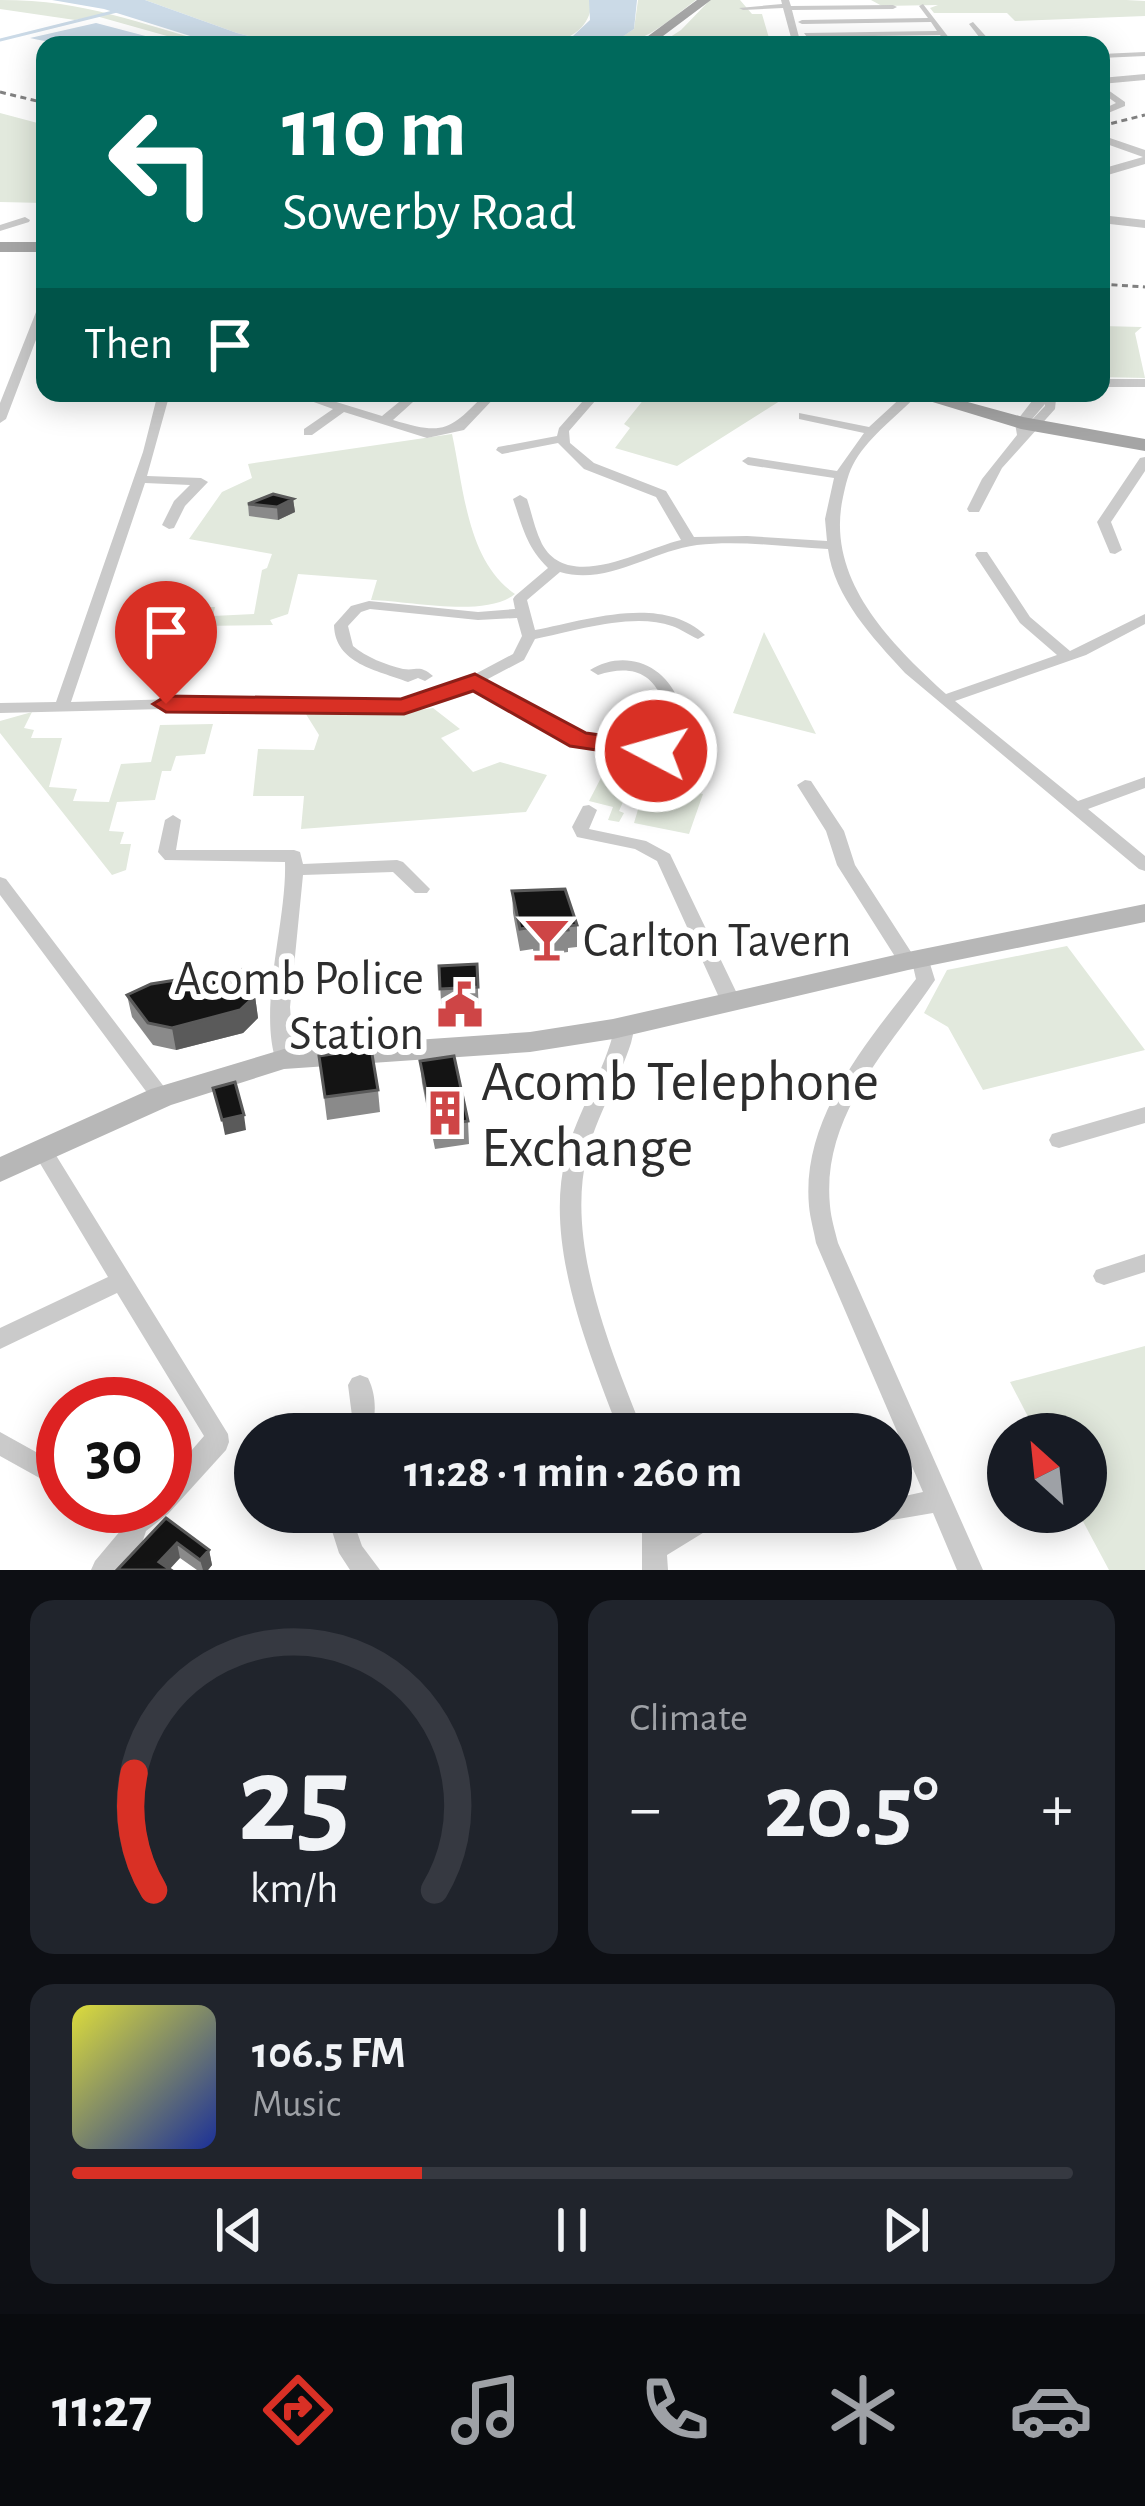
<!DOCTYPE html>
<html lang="en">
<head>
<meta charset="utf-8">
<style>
	:root { --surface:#171b24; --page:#20242c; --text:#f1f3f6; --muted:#9ea1a6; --line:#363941; --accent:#d93025 }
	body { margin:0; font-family:"Alegreya Sans",sans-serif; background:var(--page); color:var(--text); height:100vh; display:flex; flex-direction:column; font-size:45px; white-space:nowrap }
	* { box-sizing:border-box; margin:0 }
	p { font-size:39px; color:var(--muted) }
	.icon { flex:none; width:66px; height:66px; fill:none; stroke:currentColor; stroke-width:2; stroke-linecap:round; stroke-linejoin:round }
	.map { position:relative; height:1570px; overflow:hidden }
	.side { display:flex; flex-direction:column; gap:30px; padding:30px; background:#0d0f14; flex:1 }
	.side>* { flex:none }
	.hud { position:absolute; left:36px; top:36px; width:1074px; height:366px; border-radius:24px; box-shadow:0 6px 30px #0003; background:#00695c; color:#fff; overflow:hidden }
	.needle { width:78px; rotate:333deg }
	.buttons { position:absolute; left:987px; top:1413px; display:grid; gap:24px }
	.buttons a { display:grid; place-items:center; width:120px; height:120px; border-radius:50%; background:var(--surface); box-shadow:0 6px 30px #0003; font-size:60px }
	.speed { position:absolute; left:36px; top:1377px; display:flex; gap:24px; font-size:60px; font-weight:700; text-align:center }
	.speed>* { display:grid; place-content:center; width:156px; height:156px; border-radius:50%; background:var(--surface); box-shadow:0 6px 30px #0003; line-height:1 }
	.speed .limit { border:18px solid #d22; background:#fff; color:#111 }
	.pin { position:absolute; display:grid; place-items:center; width:102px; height:102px; color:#fff; margin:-123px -51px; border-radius:50% 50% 50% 0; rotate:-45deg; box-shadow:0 0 12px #0007 }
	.pin .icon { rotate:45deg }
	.me { position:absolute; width:132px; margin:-66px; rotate:276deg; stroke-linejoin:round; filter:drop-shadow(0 0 9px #0008) }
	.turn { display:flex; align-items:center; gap:42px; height:252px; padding:0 48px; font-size:54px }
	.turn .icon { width:156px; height:156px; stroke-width:2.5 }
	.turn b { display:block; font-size:84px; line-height:102px }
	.then { display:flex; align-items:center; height:114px; padding:0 48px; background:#0003; gap:24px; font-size:45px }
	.big { font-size:90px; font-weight:600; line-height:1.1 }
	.side .tile { flex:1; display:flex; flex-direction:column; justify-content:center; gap:18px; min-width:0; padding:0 42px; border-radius:24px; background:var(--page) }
	.side .dial { align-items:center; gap:0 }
	.dial svg { height:312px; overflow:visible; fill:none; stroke:var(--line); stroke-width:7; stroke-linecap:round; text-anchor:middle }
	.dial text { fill:var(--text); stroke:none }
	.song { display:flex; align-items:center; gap:36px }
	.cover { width:144px; height:144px; border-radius:18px; background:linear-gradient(135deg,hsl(60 70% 55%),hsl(230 70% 35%)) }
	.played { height:12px; border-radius:6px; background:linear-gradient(90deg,var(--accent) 35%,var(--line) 35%) }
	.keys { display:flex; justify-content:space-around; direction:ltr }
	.heat { display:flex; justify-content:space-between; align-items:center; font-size:66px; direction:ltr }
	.side .tiles { flex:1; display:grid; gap:30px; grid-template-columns:1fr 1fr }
	.tile:last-child { grid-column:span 2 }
	.trip { position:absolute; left:234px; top:1413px; width:678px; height:120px; border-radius:60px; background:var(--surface); box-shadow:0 6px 30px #0003; font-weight:600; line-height:120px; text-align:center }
	.tab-bar { display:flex; height:192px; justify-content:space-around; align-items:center; background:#090b0e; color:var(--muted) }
	.tab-bar .icon { width:84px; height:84px }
	.tab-bar .current { color:var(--accent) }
	.tab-bar b { font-size:54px; color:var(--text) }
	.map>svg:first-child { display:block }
</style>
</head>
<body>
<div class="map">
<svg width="1145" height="1570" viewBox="0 0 1145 1570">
	<rect width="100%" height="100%" fill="#fff"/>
	<path fill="#e2e9dd" d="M0,0C89,0 137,24 219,45H199L96,16L75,20L0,9Z
		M145,0H589L592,2C589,29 573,36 550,45H286L237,33Z
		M638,0H696C669,20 644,45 609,45L634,29Z
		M710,0H740L752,14H762L771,45H658L681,30Z
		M871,0H1126L1145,1V16L1015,21L1007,13H934L930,8L938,5L882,6Z
		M0,113L45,125V203L0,202Z
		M1101,326L1142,327L1135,333L1145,378L1101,377Z
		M649,393H787L791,394L677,466L615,448L630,428L624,424Z
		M452,434C464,489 467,561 515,594C485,618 410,601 371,600L377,580L298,574L288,614L270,620L273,625L124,627L131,608L215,607L213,616L254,614L262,570L267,568L272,554L189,539L222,492L252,478L248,464Z
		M764,632L816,734L733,713Z
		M433,708L460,729L441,738L473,772L500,762L547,775L526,812L301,829L304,796H253L258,749L314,750L319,735L304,711L387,715Z
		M32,712L24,728L34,730L31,738H62L49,787L77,789L73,801L109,802L121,764L151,762L160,725L213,724L205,754L176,756L171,771H162L155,800L117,802L109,831L124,832L120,844H131L126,870L112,875L0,733V721Z
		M603,774L703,794L689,834L634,823L642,796L627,793L619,811L624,813L619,822L608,820L613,807L589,801Z
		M1067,946L1145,1050L983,1090L948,1027L924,1013L947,970Z
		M1145,1346V1570H1109L1078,1512H1086V1434H1037L1010,1382Z"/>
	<path fill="#cbdae7" d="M52,0H145L237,33L286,45H219L104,9Z
		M589,0H637L634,29L610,45H550L573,36L590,20Z
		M96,23L153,38C115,51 69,47 30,38Z"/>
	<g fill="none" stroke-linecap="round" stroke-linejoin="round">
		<path stroke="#cbdae7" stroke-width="3" d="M0,40L117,11"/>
		<path fill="#cacaca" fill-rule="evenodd" d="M781,0H789L791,6L893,5L897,7L893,9L792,10L801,45H793L783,8L743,10L739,8L782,4Z
			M923,4L953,43L983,42L969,24L973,22L991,42L1007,44L947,45L940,35L807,37L804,33L937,31L931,22L802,24L798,22L802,20L928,18L919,6Z
			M1145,52V56L1101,58V54Z
			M1145,74V80L1101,84V78Z
			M1101,85L1125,102V106L1101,116V110L1116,103L1101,92Z
			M25,217L30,220L29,222L0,231V225Z
			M45,299V316L6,419L0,423V403L40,302Z
			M1101,379H1145V387H1101Z
			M158,393H170L147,476L201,478L208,482L185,506L174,528L169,529L162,525L174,501L190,485L145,483L71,702L246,697L403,702L447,689L513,654L522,636L517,618L478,620L370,609L361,612L348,626L353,646C366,657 386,665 403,669C418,671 419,664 433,676L425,681L418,678L408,682C377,670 335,664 334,625L351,606L369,601L478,612L515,609L513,599L515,596L548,568C526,546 523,528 513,499L520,495L527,499C532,514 535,530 542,544C569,593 642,549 681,540L656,497L584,469L558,443L502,454L496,450L498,447L557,436L559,428L590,393H602L569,431L570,443L594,463L666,491L694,537L747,536L827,541L825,519L834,478L748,465L742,461L748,457L837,471L864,433L799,419V413L869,427L906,393H919C898,416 871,434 855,461C848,473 846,484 843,497C825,579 890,643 946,694L1057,655L1020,623L975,555L977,552H987L1030,617L1070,651L1145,614V624L1086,655L955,701L1078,801L1145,777V788L1088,809L1145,856V871L1139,869L905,673C873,638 834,597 828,549C785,547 740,540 697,545C651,551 607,586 560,572L527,600L535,630C587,620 662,594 705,635L698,639C689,635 681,629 672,626C633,612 574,631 535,639L524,660L484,681C537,712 600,762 664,741L666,733L653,714L662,699C650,669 626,666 598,675L590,670C623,649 663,663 678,699L669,714L682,733L677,747C668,750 658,755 649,756C590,766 521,716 473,687L457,695L404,712L246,707L0,713V703L56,702L143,452Z
			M289,393H307L382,416L410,393H423L393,420C445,436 450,430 486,393H499L464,430L427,438L344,412L312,435H304V429L333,409Z
			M1049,393H1064L1056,399L1055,409L1002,468L979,512H969L967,509L982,479L1017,435L1015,423L1032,401ZM1045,404V406L1027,425Z
			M1145,457V471L1111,522L1122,550L1115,554L1110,553L1097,522L1140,458Z
			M805,780L811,781L844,831L855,865L913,955L927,954L935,980C889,1049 821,1115 830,1206C831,1218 835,1231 838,1243L983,1570H957L933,1513L816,1533L736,1524L727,1520L726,1516L724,1520L667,1555L668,1570H642V1512H666L667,1528L693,1512H891V1499L923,1492L816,1243C814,1231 810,1218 809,1206C801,1119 866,1043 916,979L913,966H901L837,865L826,831L797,785Z
			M589,805L597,810L589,829L646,841L670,854L742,1004L739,1009H725L722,1004L657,861L635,849L577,837L572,827L583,806Z
			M173,815L181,820L176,850H294L300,852L303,864L397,860L403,862L430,889L427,893H415L393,872L303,875L290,1007L294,1059L291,1064L284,1066L277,1064C257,1009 287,922 285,862L165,860L158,852L165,820Z
			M0,877L6,879L168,1092L171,1097L168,1102L161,1105L154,1102L0,895Z
			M625,1019L632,1021L635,1026L631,1043C619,1081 596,1116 587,1155C565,1244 612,1353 644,1434H620C589,1352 543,1244 566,1156C577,1111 605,1072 615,1026L618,1021Z
			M1145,1107V1123L1059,1148L1052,1146L1049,1140L1052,1134Z
			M42,1142L49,1144L228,1434L229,1442L226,1450L168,1514L146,1531L141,1546L120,1570H91L95,1561L121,1530L98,1514L95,1506H127L134,1510L139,1506H165V1481L204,1436L117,1293L0,1349V1328L108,1277L32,1150L35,1144Z
			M1145,1254V1272L1104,1285L1096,1282L1093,1276L1096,1270Z
			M360,1375L368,1378C377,1396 376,1415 371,1434H347L352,1416L348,1385L352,1378Z
			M0,1432L63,1467V1491L0,1456Z
			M326,1512H350L362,1546L380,1570H350L339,1553Z"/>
		<path fill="#cacaca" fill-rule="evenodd" d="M1101,135L1145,150V164L1101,177V169L1143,157L1101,142Z
			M1101,215L1145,220V228L1101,223Z"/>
		<path fill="#b7b7b7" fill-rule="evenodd" d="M1145,904V922L908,970L613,1039L530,1052L284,1069L171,1105L0,1182V1157L151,1089L284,1049L530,1032L613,1019L908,952Z"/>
		<path fill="#a5a5a5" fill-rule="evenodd" d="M697,0H711L651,45H636Z
			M0,242H45V252H0Z
			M903,393H935L1023,417L1145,439V451L1021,429Z"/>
		<path stroke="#828282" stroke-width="3" stroke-dasharray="6 4.5" stroke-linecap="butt" d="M0,92L45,103
			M1101,126L1145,115
			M1101,284L1145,287"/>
	</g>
	<path fill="#8a8a8a" d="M293,499L295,512L278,520L249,516L248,504Z
		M512,891L577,925V947L568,948V952L534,956L533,949L520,951L513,913Z
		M477,964L479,1017L442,1019L439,966Z
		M127,995L255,996L258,1018L243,1033L176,1050L153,1045L132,1017Z
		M319,1056L378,1090L380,1112L327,1120Z
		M420,1061L468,1121L469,1144L435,1149L422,1083Z
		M166,1518L209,1550L212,1565L208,1570H197L180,1558L117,1570Z"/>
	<path fill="#5a5a5a" d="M293,499L295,512L278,520L277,507Z
		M255,996L258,1018L243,1033L176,1050L172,1028Z
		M244,1115L246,1130L225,1135L222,1120Z
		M177,1543L180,1558L169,1570L159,1562Z
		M209,1550L212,1565L208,1570H203L200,1560Z"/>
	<path fill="#141414" stroke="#5a5a5a" stroke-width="3" d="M273,494L293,499L277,507L248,504Z
		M565,889L577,925L567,926L568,930L534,933L533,927L520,929L512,891Z
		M477,964L478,987L440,989L439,966Z
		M245,969L255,996L240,1010L172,1028L148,1023L127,995L151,984Z
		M371,1048L378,1090L325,1097L319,1056Z
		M454,1056L468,1121L433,1126L420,1061Z
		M235,1082L244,1115L222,1120L213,1088Z
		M166,1518L209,1550L200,1560L177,1543L159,1562L171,1570H117Z"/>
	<path fill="#d93025" stroke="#8d1f18" stroke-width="3" d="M475,674L586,733L656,743L669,751L656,759L570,746L473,691L404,714L166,712L153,704L166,696L401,699Z"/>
	<defs>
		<g id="bar-bare" transform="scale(3.6)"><path d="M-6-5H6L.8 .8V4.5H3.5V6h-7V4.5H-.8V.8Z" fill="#ce4546" stroke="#fff" stroke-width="2.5" paint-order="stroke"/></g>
		<g id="civic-bare" transform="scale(3.6)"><path d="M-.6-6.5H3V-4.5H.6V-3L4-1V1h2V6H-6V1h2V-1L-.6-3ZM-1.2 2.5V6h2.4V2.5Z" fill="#ce4546" stroke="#fff" stroke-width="2.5" paint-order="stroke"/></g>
		<g id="building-bare" transform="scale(3.6)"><path d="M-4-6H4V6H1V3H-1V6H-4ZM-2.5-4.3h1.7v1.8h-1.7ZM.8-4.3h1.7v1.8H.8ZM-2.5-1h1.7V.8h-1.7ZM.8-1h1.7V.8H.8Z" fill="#ce4546" stroke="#fff" stroke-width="2.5" paint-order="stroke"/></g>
	</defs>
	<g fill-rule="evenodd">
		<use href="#bar-bare" x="547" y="939"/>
		<use href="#civic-bare" x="460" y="1005"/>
		<use href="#building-bare" x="445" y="1113"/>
	</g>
	<g text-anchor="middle" stroke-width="12" stroke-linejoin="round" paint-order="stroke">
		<g font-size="48" fill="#2d2d2d" stroke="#fff" text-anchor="start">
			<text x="583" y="956">Carlton Tavern</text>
			<text x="424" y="994" text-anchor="end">Acomb Police<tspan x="424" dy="55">Station</tspan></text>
		</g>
		<g font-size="57" fill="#2d2d2d" stroke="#fff" text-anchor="start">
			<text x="481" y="1100">Acomb Telephone<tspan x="481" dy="66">Exchange</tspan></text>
		</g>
	</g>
</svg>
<div class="buttons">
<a><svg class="needle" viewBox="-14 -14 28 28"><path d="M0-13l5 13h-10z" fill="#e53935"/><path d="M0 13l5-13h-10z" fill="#9ea1a6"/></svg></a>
</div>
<div class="speed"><div class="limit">30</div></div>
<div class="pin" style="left:166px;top:704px;background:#d93025"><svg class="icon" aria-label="arrive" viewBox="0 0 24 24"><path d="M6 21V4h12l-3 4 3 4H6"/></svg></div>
<svg class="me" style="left:656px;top:751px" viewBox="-20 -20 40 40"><circle r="17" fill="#d93025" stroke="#fff" stroke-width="3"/><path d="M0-11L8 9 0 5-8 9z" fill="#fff"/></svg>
<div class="trip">11:28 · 1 min · 260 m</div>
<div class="hud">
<div class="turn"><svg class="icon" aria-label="left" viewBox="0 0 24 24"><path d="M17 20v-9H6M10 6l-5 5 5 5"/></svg><div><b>110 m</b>Sowerby Road</div></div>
<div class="then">Then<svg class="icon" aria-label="arrive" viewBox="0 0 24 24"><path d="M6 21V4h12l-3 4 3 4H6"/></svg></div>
</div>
</div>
<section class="side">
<div class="tiles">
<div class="tile dial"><svg viewBox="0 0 100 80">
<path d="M14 69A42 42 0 1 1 86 69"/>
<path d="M14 69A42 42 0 0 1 9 39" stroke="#d93025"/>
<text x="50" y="56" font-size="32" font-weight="700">25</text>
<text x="50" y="72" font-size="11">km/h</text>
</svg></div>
<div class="tile"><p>Climate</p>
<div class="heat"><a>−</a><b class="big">20.5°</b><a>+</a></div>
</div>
<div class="tile">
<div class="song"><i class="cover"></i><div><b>106.5 FM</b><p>Music</p></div></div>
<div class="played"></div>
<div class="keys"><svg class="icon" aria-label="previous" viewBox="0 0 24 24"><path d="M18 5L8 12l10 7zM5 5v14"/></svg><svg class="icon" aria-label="pause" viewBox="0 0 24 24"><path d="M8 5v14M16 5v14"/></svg><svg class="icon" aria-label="next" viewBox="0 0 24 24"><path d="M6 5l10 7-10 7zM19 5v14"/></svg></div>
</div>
</div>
</section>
<nav class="tab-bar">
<b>11:27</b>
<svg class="icon current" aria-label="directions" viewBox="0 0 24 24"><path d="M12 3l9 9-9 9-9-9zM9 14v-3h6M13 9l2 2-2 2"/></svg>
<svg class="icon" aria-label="music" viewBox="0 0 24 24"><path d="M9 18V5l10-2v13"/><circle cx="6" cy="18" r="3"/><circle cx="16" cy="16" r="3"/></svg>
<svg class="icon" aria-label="phone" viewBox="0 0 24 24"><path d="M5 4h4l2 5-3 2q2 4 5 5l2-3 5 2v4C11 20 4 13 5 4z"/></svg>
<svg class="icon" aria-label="climate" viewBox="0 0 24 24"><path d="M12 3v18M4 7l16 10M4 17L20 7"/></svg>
<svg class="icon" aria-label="car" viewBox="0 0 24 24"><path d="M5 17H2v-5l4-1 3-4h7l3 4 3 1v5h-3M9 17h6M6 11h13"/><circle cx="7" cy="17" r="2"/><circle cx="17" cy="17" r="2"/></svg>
</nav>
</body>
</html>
